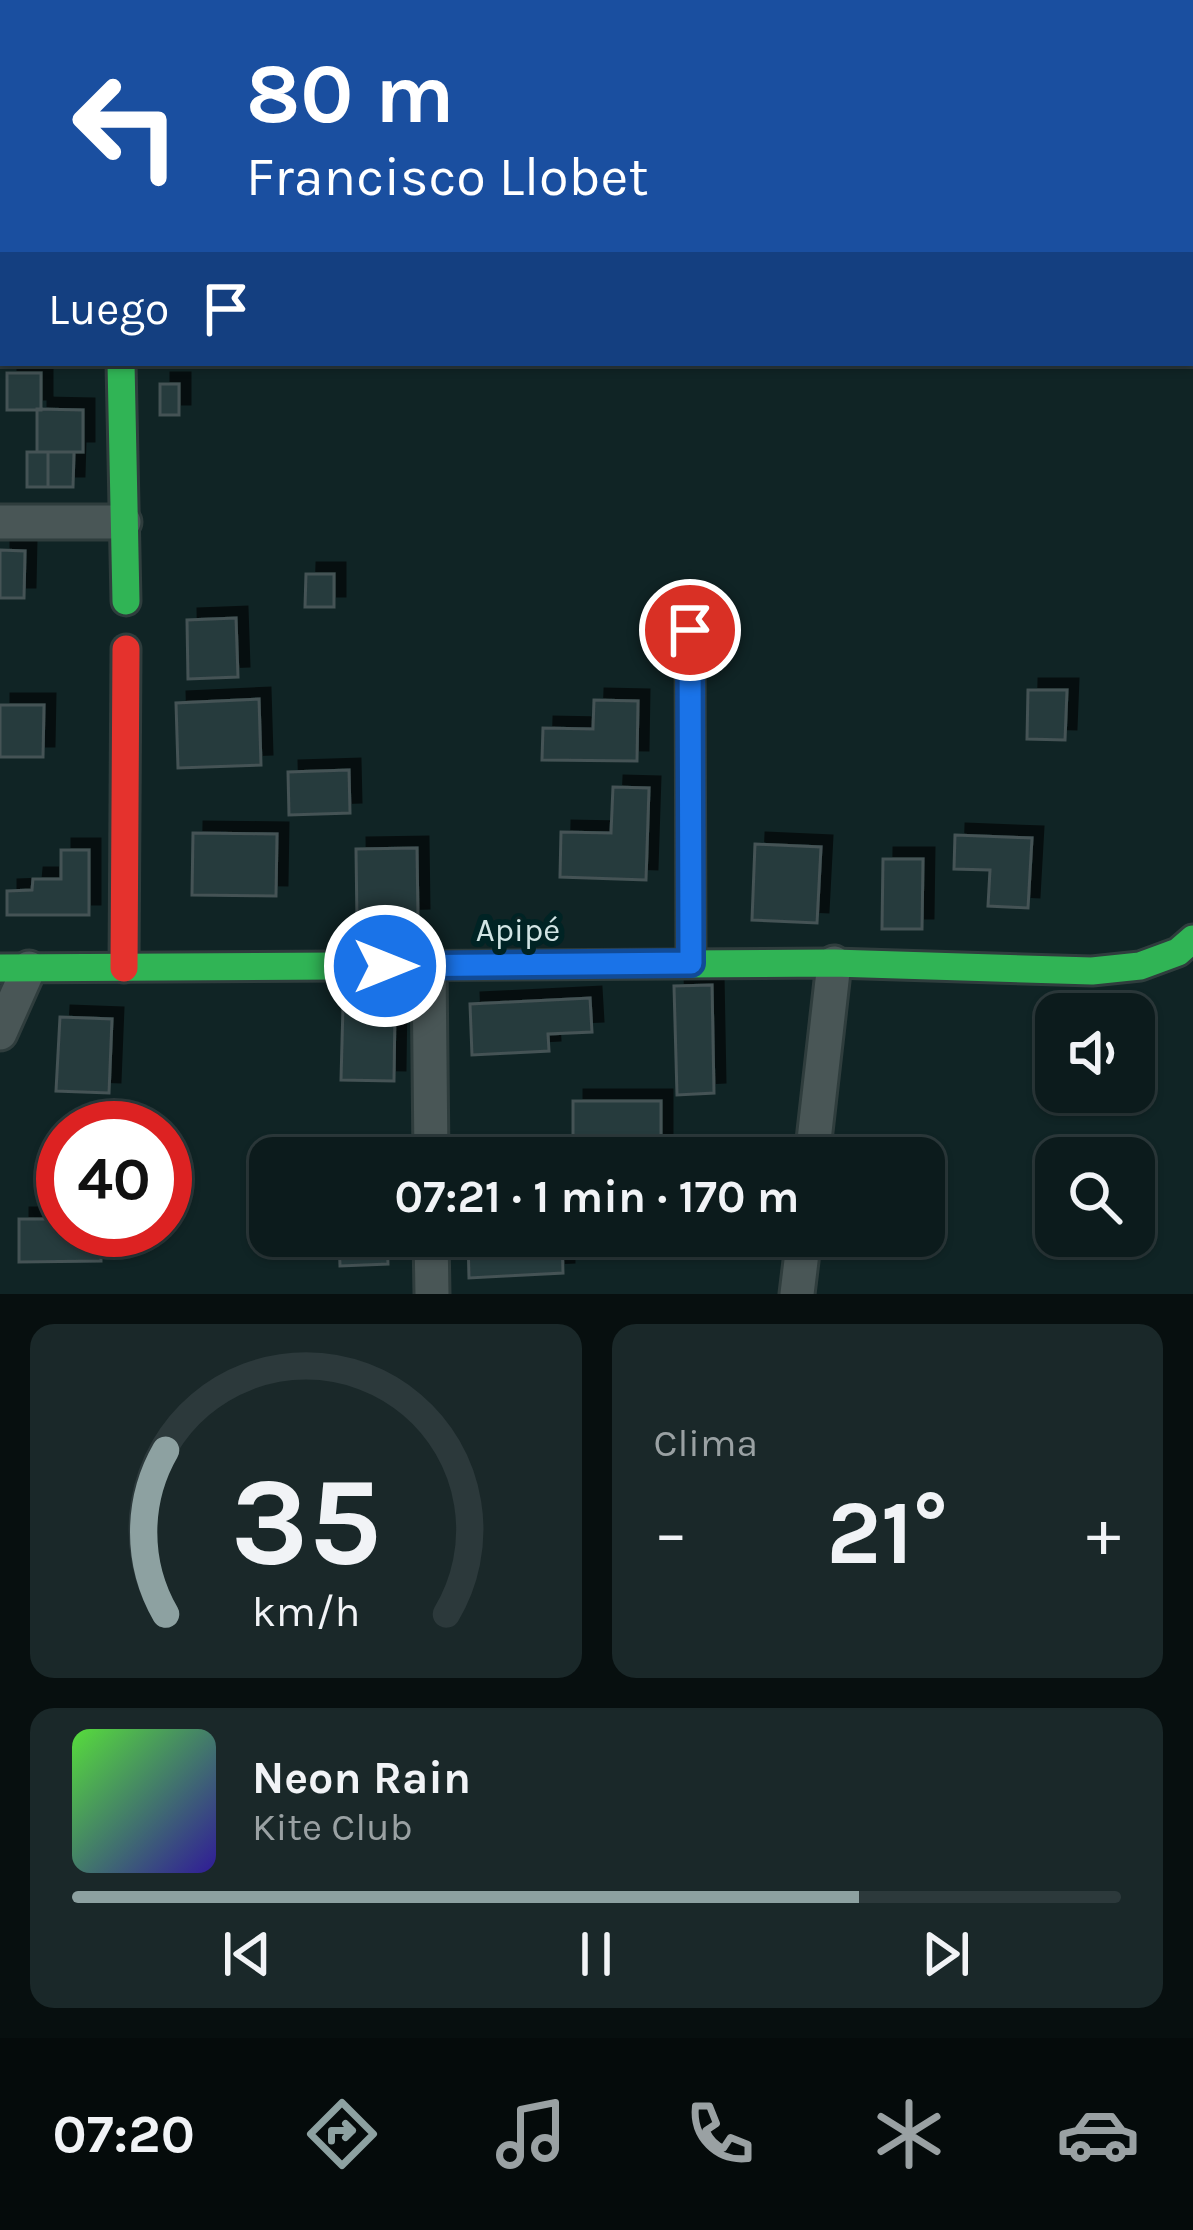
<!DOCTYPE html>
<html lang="es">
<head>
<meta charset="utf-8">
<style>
	:root { --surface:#0c1b1c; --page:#1a2829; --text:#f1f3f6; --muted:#9aa1a3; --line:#2c393b; --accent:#8da1a1 }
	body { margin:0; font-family:Karla,sans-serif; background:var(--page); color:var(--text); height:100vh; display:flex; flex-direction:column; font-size:45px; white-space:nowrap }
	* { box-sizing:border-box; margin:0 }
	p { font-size:39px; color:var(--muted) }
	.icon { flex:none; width:66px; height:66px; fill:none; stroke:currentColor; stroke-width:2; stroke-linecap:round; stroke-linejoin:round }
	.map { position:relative; height:1294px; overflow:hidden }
	.side { display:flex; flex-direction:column; gap:30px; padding:30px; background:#070f0f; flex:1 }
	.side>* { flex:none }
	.guide { position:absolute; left:0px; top:0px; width:1194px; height:366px; box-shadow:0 3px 9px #0004,0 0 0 3px var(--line); background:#1a4fa0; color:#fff; overflow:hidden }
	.controls { position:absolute; left:1035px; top:993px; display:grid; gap:24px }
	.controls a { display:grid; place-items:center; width:120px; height:120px; border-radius:24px; background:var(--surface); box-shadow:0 3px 9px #0004,0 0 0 3px var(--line); font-size:60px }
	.speed { position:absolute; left:36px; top:1101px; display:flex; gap:24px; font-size:60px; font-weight:700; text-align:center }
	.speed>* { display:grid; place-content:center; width:156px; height:156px; border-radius:50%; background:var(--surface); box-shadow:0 3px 9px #0004,0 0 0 3px var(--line); line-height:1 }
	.speed .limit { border:18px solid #d22; background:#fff; color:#111 }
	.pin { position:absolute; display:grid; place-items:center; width:102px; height:102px; color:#fff; margin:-51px; border:6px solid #fff; border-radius:50%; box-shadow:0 3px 12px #0007 }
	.me { position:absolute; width:132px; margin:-66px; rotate:90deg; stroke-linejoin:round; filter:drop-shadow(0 0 9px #0008) }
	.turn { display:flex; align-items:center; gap:42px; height:252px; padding:0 48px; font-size:54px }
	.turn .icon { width:156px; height:156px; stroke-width:2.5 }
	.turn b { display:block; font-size:84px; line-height:102px }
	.then { display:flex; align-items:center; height:114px; padding:0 48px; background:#0003; gap:24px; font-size:45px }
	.big { font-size:90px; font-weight:700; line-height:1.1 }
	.side .widget { flex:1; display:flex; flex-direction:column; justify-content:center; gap:18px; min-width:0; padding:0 42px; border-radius:24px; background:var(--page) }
	.side .dial { align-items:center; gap:0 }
	.dial svg { height:312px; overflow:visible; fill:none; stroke:var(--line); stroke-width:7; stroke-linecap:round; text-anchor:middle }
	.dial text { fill:var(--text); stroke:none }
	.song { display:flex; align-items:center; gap:36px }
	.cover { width:144px; height:144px; border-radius:18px; background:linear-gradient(135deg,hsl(110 70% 55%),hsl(250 70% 35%)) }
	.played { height:12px; border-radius:6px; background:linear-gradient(90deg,var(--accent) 75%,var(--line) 75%) }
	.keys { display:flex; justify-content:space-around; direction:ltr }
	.heat { display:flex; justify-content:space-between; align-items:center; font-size:66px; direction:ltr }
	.side .tiles { flex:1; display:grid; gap:30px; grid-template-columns:1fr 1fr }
	.widget:last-child { grid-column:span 2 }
	.trip { position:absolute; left:249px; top:1137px; width:696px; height:120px; border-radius:24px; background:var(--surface); box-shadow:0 3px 9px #0004,0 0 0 3px var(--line); font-weight:700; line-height:120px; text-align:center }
	.dock { display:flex; height:192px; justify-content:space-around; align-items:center; background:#050b0b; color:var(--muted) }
	.dock .icon { width:84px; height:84px }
	.dock .selected { color:var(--accent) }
	.dock b { font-size:54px; color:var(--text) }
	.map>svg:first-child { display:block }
</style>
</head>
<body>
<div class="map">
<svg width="1193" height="1294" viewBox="0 0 1193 1294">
	<defs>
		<filter id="shadow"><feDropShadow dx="11" dy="-11" stdDeviation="0" flood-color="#0009"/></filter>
	</defs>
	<rect width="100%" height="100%" fill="#102425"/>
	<path fill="#273a3d" stroke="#445355" stroke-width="3" filter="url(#shadow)" d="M7,373H41V410H7Z
		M160,384H179V415H160Z
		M37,409L83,410V452H37Z
		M27,452H48V487H27Z
		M48,452H74L73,487H48Z
		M0,550L25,551L24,598H0Z
		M306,574H334V607H305Z
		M236,618L238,677L188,679L187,620Z
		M1028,690H1067L1065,740L1027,739Z
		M259,699L261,765L178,768L176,703Z
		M594,700L638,701L637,761L542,760L543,728L593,729Z
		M0,705H44L43,757H0Z
		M349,770L350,813L289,815L288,772Z
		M613,787L649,788L646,880L560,877L561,832L611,833Z
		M193,833L277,834L276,896L192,895Z
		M955,835L1032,838L1028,908L988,906L990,870L954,869Z
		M755,844L821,847L817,923L752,920Z
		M417,848L418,919L357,921L356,849Z
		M61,850H89V915H7V891L32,890L33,879H61Z
		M883,859H923L922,929H882Z
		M712,985L714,1093L677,1095L674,986Z
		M590,998L592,1032L548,1034L549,1051L472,1055L470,1004Z
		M343,1006L395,1007L394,1081L341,1080Z
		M60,1017L112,1019L109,1093L56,1091Z
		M573,1101H661V1148L573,1147Z
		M19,1219H63V1230H101V1261L19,1262Z
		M339,1236H387L388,1264L340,1266Z
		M562,1236L563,1273L469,1278L468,1239Z
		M693,1236H779V1252L693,1253Z"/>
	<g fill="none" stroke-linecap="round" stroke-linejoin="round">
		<g stroke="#2f3d3d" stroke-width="39">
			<path id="street" d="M112,0V3
				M686,0V3
				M0,219H3
				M0,522H124
				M429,965L431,1158
				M0,1033L29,968
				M812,1158L834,963
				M431,1236L432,1294
				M797,1294L804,1236"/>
		</g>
		<g stroke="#2f3d3d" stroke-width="33">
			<path id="fast" d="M121,363L126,601
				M0,968L834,963L1092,971L1140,966L1178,952L1193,939"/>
		</g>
		<g stroke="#2f3d3d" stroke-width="33">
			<path id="slow" d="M690,630L691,963"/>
		</g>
		<g stroke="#2f3d3d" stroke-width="33">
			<path id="jam" d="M124,968L126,649"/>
		</g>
		<use href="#street" stroke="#495656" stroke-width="33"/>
		<use href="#fast" stroke="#30b455" stroke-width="27"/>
		<use href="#slow" stroke="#ff9f0a" stroke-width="27"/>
		<use href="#jam" stroke="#e5322d" stroke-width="27"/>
	</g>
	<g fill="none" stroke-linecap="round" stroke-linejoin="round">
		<g stroke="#114b97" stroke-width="30">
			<path id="route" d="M385,966L691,963L690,630"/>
		</g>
		<use href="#route" stroke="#1a73e8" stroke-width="21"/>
	</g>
	<g text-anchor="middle" stroke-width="12" stroke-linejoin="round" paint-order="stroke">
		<g font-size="33" fill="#d1e4e4" stroke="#002324">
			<text x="518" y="941">Apipé</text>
		</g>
	</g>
</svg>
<div class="controls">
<a><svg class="icon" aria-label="sound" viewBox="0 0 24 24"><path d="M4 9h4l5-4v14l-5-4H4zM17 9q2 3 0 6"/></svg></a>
<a><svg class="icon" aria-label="search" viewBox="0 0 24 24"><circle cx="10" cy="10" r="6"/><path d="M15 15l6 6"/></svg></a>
</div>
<div class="speed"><div class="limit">40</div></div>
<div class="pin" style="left:690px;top:630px;background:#d93025"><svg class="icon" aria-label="arrive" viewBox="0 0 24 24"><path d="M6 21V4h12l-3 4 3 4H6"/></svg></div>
<svg class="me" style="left:385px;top:966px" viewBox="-20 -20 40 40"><circle r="17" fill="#1a73e8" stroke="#fff" stroke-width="3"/><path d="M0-11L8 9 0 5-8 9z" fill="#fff"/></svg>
<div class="trip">07:21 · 1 min · 170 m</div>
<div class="guide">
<div class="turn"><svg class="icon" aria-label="left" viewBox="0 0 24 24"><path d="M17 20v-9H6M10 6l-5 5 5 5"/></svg><div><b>80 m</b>Francisco Llobet</div></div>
<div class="then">Luego<svg class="icon" aria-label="arrive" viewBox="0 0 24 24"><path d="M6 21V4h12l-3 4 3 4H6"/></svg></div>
</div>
</div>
<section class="side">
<div class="tiles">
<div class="widget dial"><svg viewBox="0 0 100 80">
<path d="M14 69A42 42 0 1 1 86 69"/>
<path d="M14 69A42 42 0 0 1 14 27" stroke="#8da1a1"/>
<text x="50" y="56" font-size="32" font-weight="700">35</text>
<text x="50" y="72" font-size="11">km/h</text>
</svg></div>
<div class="widget"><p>Clima</p>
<div class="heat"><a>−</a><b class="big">21°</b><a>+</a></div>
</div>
<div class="widget">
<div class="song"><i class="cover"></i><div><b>Neon Rain</b><p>Kite Club</p></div></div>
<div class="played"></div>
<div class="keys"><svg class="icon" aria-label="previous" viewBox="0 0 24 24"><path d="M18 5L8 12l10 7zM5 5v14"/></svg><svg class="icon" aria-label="pause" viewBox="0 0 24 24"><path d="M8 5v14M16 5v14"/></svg><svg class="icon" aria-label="next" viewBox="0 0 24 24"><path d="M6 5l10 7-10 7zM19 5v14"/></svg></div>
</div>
</div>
</section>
<nav class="dock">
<b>07:20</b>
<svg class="icon selected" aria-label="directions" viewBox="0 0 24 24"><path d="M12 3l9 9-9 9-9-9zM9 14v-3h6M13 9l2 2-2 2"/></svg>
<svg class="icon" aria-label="music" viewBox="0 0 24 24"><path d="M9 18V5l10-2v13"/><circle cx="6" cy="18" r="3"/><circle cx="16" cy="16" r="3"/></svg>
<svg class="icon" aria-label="phone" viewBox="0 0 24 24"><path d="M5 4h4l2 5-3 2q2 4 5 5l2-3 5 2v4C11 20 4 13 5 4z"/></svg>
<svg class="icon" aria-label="climate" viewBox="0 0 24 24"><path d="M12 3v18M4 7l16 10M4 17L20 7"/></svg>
<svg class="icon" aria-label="car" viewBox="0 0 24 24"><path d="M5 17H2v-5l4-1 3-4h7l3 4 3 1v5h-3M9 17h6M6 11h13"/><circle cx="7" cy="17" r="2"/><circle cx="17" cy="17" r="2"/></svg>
</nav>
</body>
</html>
